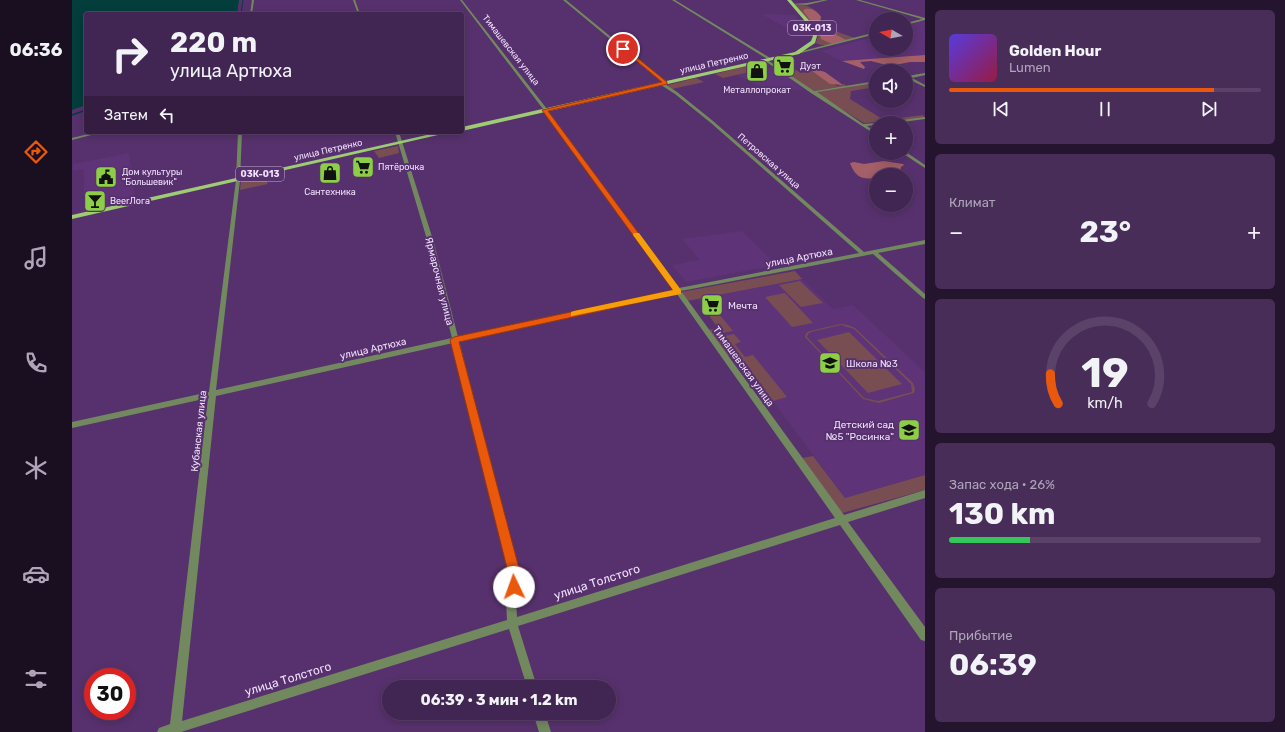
<!DOCTYPE html>
<html lang="ru">
<head>
<meta charset="utf-8">
<style>
	:root { --surface:#412552; --page:#482d59; --text:#f1f3f6; --muted:#aea5b8; --line:#5a4269; --accent:#ea580c }
	body { margin:0; font-family:Rubik,sans-serif; background:var(--page); color:var(--text); height:100vh; display:flex; flex-direction:column; font-size:15px; white-space:nowrap }
	* { box-sizing:border-box; margin:0 }
	p { font-size:13px; color:var(--muted) }
	.icon { flex:none; width:22px; height:22px; fill:none; stroke:currentColor; stroke-width:2; stroke-linecap:round; stroke-linejoin:round }
	.map { position:relative; flex:1; overflow:hidden }
	.side { display:flex; flex-direction:column; gap:10px; padding:10px; background:#24142d; width:360px }
	.side>* { flex:none }
	.banner { position:absolute; left:12px; top:12px; width:380px; height:122px; border-radius:4px; box-shadow:0 2px 10px #0003,0 0 0 1px var(--line); background:#412552; color:var(--text); overflow:hidden }
	.needle { width:26px; rotate:279deg }
	.controls { position:absolute; left:797px; top:12px; display:grid; gap:8px }
	.controls a { display:grid; place-items:center; width:44px; height:44px; border-radius:50%; background:var(--surface); box-shadow:0 2px 10px #0003,0 0 0 1px var(--line); font-size:20px }
	.speed { position:absolute; left:12px; top:668px; display:flex; gap:8px; font-size:20px; font-weight:700; text-align:center }
	.speed>* { display:grid; place-content:center; width:52px; height:52px; border-radius:50%; background:var(--surface); box-shadow:0 2px 10px #0003,0 0 0 1px var(--line); line-height:1 }
	.speed .limit { border:6px solid #d22; background:#fff; color:#111 }
	.pin { position:absolute; display:grid; place-items:center; width:34px; height:34px; color:#fff; margin:-17px; border:2px solid #fff; border-radius:50%; box-shadow:0 1px 4px #0007 }
	.me { position:absolute; width:44px; margin:-22px; rotate:357deg; stroke-linejoin:round; filter:drop-shadow(0 0 3px #0008) }
	.turn { display:flex; align-items:center; gap:14px; height:84px; padding:0 20px; font-size:18px }
	.turn .icon { width:52px; height:52px; stroke-width:2.5 }
	.turn b { display:block; font-size:28px; line-height:34px }
	.then { display:flex; align-items:center; height:38px; padding:0 20px; background:#0003; gap:8px; font-size:15px }
	.big { font-size:30px; font-weight:700; line-height:1.1 }
	.side .tile { flex:1; display:flex; flex-direction:column; justify-content:center; gap:6px; min-width:0; padding:0 14px; border-radius:6px; background:var(--page) }
	.side .dial { align-items:center; gap:0 }
	.dial svg { height:104px; overflow:visible; fill:none; stroke:var(--line); stroke-width:7; stroke-linecap:round; text-anchor:middle }
	.dial text { fill:var(--text); stroke:none }
	.song { display:flex; align-items:center; gap:12px }
	.cover { width:48px; height:48px; border-radius:6px; background:linear-gradient(135deg,hsl(250 70% 55%),hsl(340 70% 35%)) }
	.played { height:4px; border-radius:2px; background:linear-gradient(90deg,var(--accent) 85%,var(--line) 85%) }
	.keys { display:flex; justify-content:space-around; direction:ltr }
	.heat { display:flex; justify-content:space-between; align-items:center; font-size:22px; direction:ltr }
	.charge { height:6px; border-radius:3px; background:linear-gradient(90deg,#34c759 26%,var(--line) 0) }
	.trip { position:absolute; left:310px; top:680px; width:234px; height:40px; border-radius:20px; background:var(--surface); box-shadow:0 2px 10px #0003,0 0 0 1px var(--line); font-weight:700; line-height:40px; text-align:center }
	main { display:flex; flex:1; min-height:0 }
	.menu { display:flex; flex-direction:column; width:72px; justify-content:space-around; align-items:center; background:#1a0f21; color:var(--muted) }
	.menu .icon { width:28px; height:28px }
	.menu .active { color:var(--accent) }
	.menu b { font-size:18px; color:var(--text) }
	.map>svg:first-child { display:block }
</style>
</head>
<body>
<main>
<nav class="menu">
<b>06:36</b>
<svg class="icon active" aria-label="directions" viewBox="0 0 24 24"><path d="M12 3l9 9-9 9-9-9zM9 14v-3h6M13 9l2 2-2 2"/></svg>
<svg class="icon" aria-label="music" viewBox="0 0 24 24"><path d="M9 18V5l10-2v13"/><circle cx="6" cy="18" r="3"/><circle cx="16" cy="16" r="3"/></svg>
<svg class="icon" aria-label="phone" viewBox="0 0 24 24"><path d="M5 4h4l2 5-3 2q2 4 5 5l2-3 5 2v4C11 20 4 13 5 4z"/></svg>
<svg class="icon" aria-label="climate" viewBox="0 0 24 24"><path d="M12 3v18M4 7l16 10M4 17L20 7"/></svg>
<svg class="icon" aria-label="car" viewBox="0 0 24 24"><path d="M5 17H2v-5l4-1 3-4h7l3 4 3 1v5h-3M9 17h6M6 11h13"/><circle cx="7" cy="17" r="2"/><circle cx="17" cy="17" r="2"/></svg>
<svg class="icon" aria-label="filters" viewBox="0 0 24 24"><path d="M4 7h16M4 17h16"/><circle cx="9" cy="7" r="2"/><circle cx="15" cy="17" r="2"/></svg>
</nav>
<div class="map">
<svg width="853" height="732" viewBox="0 0 853 732">
	<rect width="100%" height="100%" fill="#57316d"/>
	<path fill="#5e3377" d="M689,14L723,15L734,29L735,34H725Z
		M850,21L853,22V55L770,61L749,51L804,36V49H834V26Z
		M701,67L732,89L701,93L664,75Z
		M57,153L63,200L12,212V169L1,171V164Z
		M670,231L705,265L614,282L600,265L628,260L610,239Z
		M730,279L761,309L781,305L853,372V475L773,498L625,299Z"/>
	<path fill="#784e53" fill-rule="evenodd" d="M723,4C734,4 743,8 749,17L748,21L751,27L783,38C771,41 755,49 744,43L747,33Z
		M674,66L686,70L651,78L643,74Z
		M718,67L729,73L740,71L765,86L772,84L774,86L740,91L707,68Z
		M624,78L632,82L600,89L596,86V85Z
		M804,83V87L779,91L778,99L812,120L851,115L853,118L792,123L742,92Z
		M326,146L327,153L307,158L302,151Z
		M192,176L196,184L168,190L169,181Z
		M723,271L730,279L615,301L609,292Z
		M728,281L751,303L729,307L707,285Z
		M713,293L741,323L720,327L693,297Z
		M643,309L661,331L650,333L652,336L662,334L669,342L663,344L673,357L681,355L715,397L701,401L665,354L655,356L636,330L646,328L633,310Z
		M768,324L776,325L783,328L841,383L843,389L842,393L807,403L791,399L733,337L734,333L738,331ZM769,325L782,329L839,384L840,392L806,401L792,398L735,337L736,334L739,332Z
		M777,332L830,384L796,393L745,340Z
		M741,456L773,498L853,475V490L770,513L730,458Z"/>
	<path fill="#a45f68" d="M733,9C740,8 745,11 749,17L748,21L752,28L774,40L760,44L749,39L748,33L731,11Z
		M853,55V62H838L818,66L799,61L788,62L793,67L792,69L770,61Z
		M746,70L753,72L771,85L758,84L740,71Z
		M812,161L831,164L832,165L829,167L828,174L804,175V178C790,180 783,177 778,163L782,162L792,164Z"/>
	<path fill="#033d3c" d="M0,0H167L165,14H14V105L0,110Z"/>
	<g fill="none" stroke-linecap="round" stroke-linejoin="round">
		<path stroke="#033d3c" stroke-width="1" d="M169,14L171,0"/>
		<path stroke="#033d3c" stroke-width="1.5" d="M0,115L14,110"/>
		<path fill="#72895f" fill-rule="evenodd" d="M180,0H182L180,14H178Z
			M281,0H283L288,14H286Z
			M388,0H390L475,109V111L607,288L787,253L639,123L603,94L589,85V83H591L491,0H494L594,82V84H593L605,92L641,121L792,252L853,240V244L806,253L853,294V299L851,298L801,254L609,291L772,515L853,490V498L776,522L853,627V641L849,640L768,525L446,626L465,687H455L437,629L109,732H85L87,728L98,724L136,398L0,428V422L137,392L164,180L166,132H170L168,180L144,390L380,338L356,243L323,132H327L362,243L386,337L602,291L471,111V109ZM605,294L763,518L445,617L444,601L447,572L387,341ZM381,343L437,572L434,601L435,620L110,721L144,396Z
			M600,0H603L700,59L697,60Z
			M751,0H756L735,5L720,4L735,3Z
			M784,0H788L853,18V20L834,25V23L850,19Z
			M804,32V34L725,54L723,53Z
			M694,59L742,91L804,81V83L745,92L791,124L804,123H805H804V125L795,126L804,132V135L739,93L693,61Z
			M853,73V75L840,78L853,85V87L836,79H834L835,76Z
			M853,117V119L823,123H811L813,122Z
			M24,132H31L0,140V138Z
			M834,152L853,165V168L830,153Z
			M461,713H473L479,732H467Z"/>
		<path fill="#9dcc73" fill-rule="evenodd" d="M715,0H719L741,25L745,36L743,43L727,54L390,131V127L723,52L739,41L741,36L737,26Z
			M368,132H379L0,219V215Z"/>
	</g>
	<path fill="#ea580c" stroke="#983908" d="M549,48H553L595,82V84L476,111L610,292L606,294L387,342L448,572L446,591L442,593L437,591L436,587V572L378,340L382,337L601,290L470,110L590,82Z"/>
	<path fill="#f59e0b" d="M562,233H567L609,290V294L499,316V312L502,311L601,290L561,235Z"/>
	<defs>
		<g id="supermarket-square" transform="scale(1.15)"><rect x="-9" y="-9" width="18" height="18" rx="4" fill="#8cce45" stroke="#57316d"/><path d="M-6-5.5h2.5l.6 2H6L4.5 2H-2.5L-4.4-4H-6ZM-1.5 3.2a1.3 1.3 0 1 0 .1 0ZM3 3.2a1.3 1.3 0 1 0 .1 0Z" fill="#111"/></g>
		<g id="shop-square" transform="scale(1.15)"><rect x="-9" y="-9" width="18" height="18" rx="4" fill="#8cce45" stroke="#57316d"/><path d="M-5-2.5h2.3a2.7 3.5 0 0 1 5.4 0H5L5.5 6h-11ZM-1.5-2.5h3a1.5 2.3 0 0 0-3 0Z" fill="#111"/></g>
		<g id="civic-square" transform="scale(1.15)"><rect x="-9" y="-9" width="18" height="18" rx="4" fill="#8cce45" stroke="#57316d"/><path d="M-.6-6.5H3V-4.5H.6V-3L4-1V1h2V6H-6V1h2V-1L-.6-3ZM-1.2 2.5V6h2.4V2.5Z" fill="#111"/></g>
		<g id="bar-square" transform="scale(1.15)"><rect x="-9" y="-9" width="18" height="18" rx="4" fill="#8cce45" stroke="#57316d"/><path d="M-6-5H6L.8 .8V4.5H3.5V6h-7V4.5H-.8V.8Z" fill="#111"/></g>
		<g id="school-square" transform="scale(1.15)"><rect x="-9" y="-9" width="18" height="18" rx="4" fill="#8cce45" stroke="#57316d"/><path d="M0-5L7-2L0 1L-7-2ZM-4 1L0 2.5L4 1V4Q0 6-4 4Z" fill="#111"/></g>
	</defs>
	<g fill-rule="evenodd">
		<use href="#supermarket-square" x="712" y="66"/>
		<use href="#shop-square" x="685" y="71"/>
		<use href="#supermarket-square" x="291" y="167"/>
		<use href="#shop-square" x="258" y="173"/>
		<use href="#civic-square" x="34" y="177"/>
		<use href="#bar-square" x="23" y="201"/>
		<use href="#supermarket-square" x="640" y="305"/>
		<use href="#school-square" x="758" y="363"/>
		<use href="#school-square" x="837" y="430"/>
	</g>
	<g text-anchor="middle" stroke-width="4" stroke-linejoin="round" paint-order="stroke">
		<g fill="#57316d" stroke="#c3acd2" stroke-width="1">
			<rect x="716" y="21" width="48" height="14" rx="3"/>
			<rect x="164" y="167" width="48" height="14" rx="3"/>
		</g>
		<g font-size="9" font-weight="bold" fill="#f1e0fd">
			<text x="740" y="31">03К-013</text>
			<text x="188" y="177">03К-013</text>
		</g>
		<g font-size="9" fill="#f1e0fd" stroke="#57316d">
			<text transform="translate(439 50) rotate(52)" y="3">Тимашевская улица</text>
			<text transform="translate(642 63) rotate(-13)" y="3">улица Петренко</text>
			<text transform="translate(256 150) rotate(-13)" y="3">улица Петренко</text>
			<text transform="translate(697 161) rotate(41)" y="3">Петровская улица</text>
		</g>
		<g font-size="9" fill="#f1e0fd" stroke="#57316d" text-anchor="start">
			<text x="728" y="69">Дуэт</text>
			<text x="685" y="93" text-anchor="middle">Металлопрокат</text>
			<text x="306" y="170">Пятёрочка</text>
			<text x="50" y="175">Дом культуры<tspan x="50" dy="10">"Большевик"</tspan></text>
			<text x="258" y="195" text-anchor="middle">Сантехника</text>
			<text x="38" y="204">BeerЛога</text>
		</g>
		<g font-size="10" fill="#f1e0fd" stroke="#57316d">
			<text transform="translate(727 257) rotate(-11)" y="4">улица Артюха</text>
			<text transform="translate(368 281) rotate(76)" y="4">Ярмарочная улица</text>
			<text transform="translate(301 348) rotate(-13)" y="4">улица Артюха</text>
			<text transform="translate(672 366) rotate(54)" y="4">Тимашевская улица</text>
			<text transform="translate(126 431) rotate(-84)" y="4">Кубанская улица</text>
		</g>
		<g font-size="10" fill="#f1e0fd" stroke="#57316d" text-anchor="start">
			<text x="656" y="309">Мечта</text>
			<text x="774" y="367">Школа №3</text>
			<text x="822" y="428" text-anchor="end">Детский сад<tspan x="822" dy="12">№5 "Росинка"</tspan></text>
		</g>
		<g font-size="12" fill="#f1e0fd" stroke="#57316d">
			<text transform="translate(525 582) rotate(-18)" y="4">улица Толстого</text>
			<text transform="translate(216 679) rotate(-17)" y="4">улица Толстого</text>
		</g>
	</g>
</svg>
<div class="controls">
<a><svg class="needle" viewBox="-14 -14 28 28"><path d="M0-13l5 13h-10z" fill="#e53935"/><path d="M0 13l5-13h-10z" fill="#aea5b8"/></svg></a>
<a><svg class="icon" aria-label="sound" viewBox="0 0 24 24"><path d="M4 9h4l5-4v14l-5-4H4zM17 9q2 3 0 6"/></svg></a>
<a>+</a>
<a>−</a>
</div>
<div class="speed"><div class="limit">30</div></div>
<div class="pin" style="left:551px;top:49px;background:#d93025"><svg class="icon" aria-label="arrive" viewBox="0 0 24 24"><path d="M6 21V4h12l-3 4 3 4H6"/></svg></div>
<svg class="me" style="left:442px;top:587px" viewBox="-20 -20 40 40"><circle r="19" fill="#fff"/><path d="M0-13L10 11 0 6-10 11z" fill="#ea580c"/></svg>
<div class="trip">06:39 · 3 мин · 1.2 km</div>
<div class="banner">
<div class="turn"><svg class="icon" aria-label="right" viewBox="0 0 24 24"><path d="M7 20v-9h11M14 6l5 5-5 5"/></svg><div><b>220 m</b>улица Артюха</div></div>
<div class="then">Затем<svg class="icon" aria-label="left" viewBox="0 0 24 24"><path d="M17 20v-9H6M10 6l-5 5 5 5"/></svg></div>
</div>
</div>
<section class="side">
<div class="tile">
<div class="song"><i class="cover"></i><div><b>Golden Hour</b><p>Lumen</p></div></div>
<div class="played"></div>
<div class="keys"><svg class="icon" aria-label="previous" viewBox="0 0 24 24"><path d="M18 5L8 12l10 7zM5 5v14"/></svg><svg class="icon" aria-label="pause" viewBox="0 0 24 24"><path d="M8 5v14M16 5v14"/></svg><svg class="icon" aria-label="next" viewBox="0 0 24 24"><path d="M6 5l10 7-10 7zM19 5v14"/></svg></div>
</div>
<div class="tile"><p>Климат</p>
<div class="heat"><a>−</a><b class="big">23°</b><a>+</a></div>
</div>
<div class="tile dial"><svg viewBox="0 0 100 80">
<path d="M14 69A42 42 0 1 1 86 69"/>
<path d="M14 69A42 42 0 0 1 8 46" stroke="#ea580c"/>
<text x="50" y="56" font-size="32" font-weight="700">19</text>
<text x="50" y="72" font-size="11">km/h</text>
</svg></div>
<div class="tile"><p>Запас хода · 26%</p><b class="big">130 km</b><div class="charge"></div></div>
<div class="tile"><p>Прибытие</p><b class="big">06:39</b></div>
</section>
</main>
</body>
</html>
